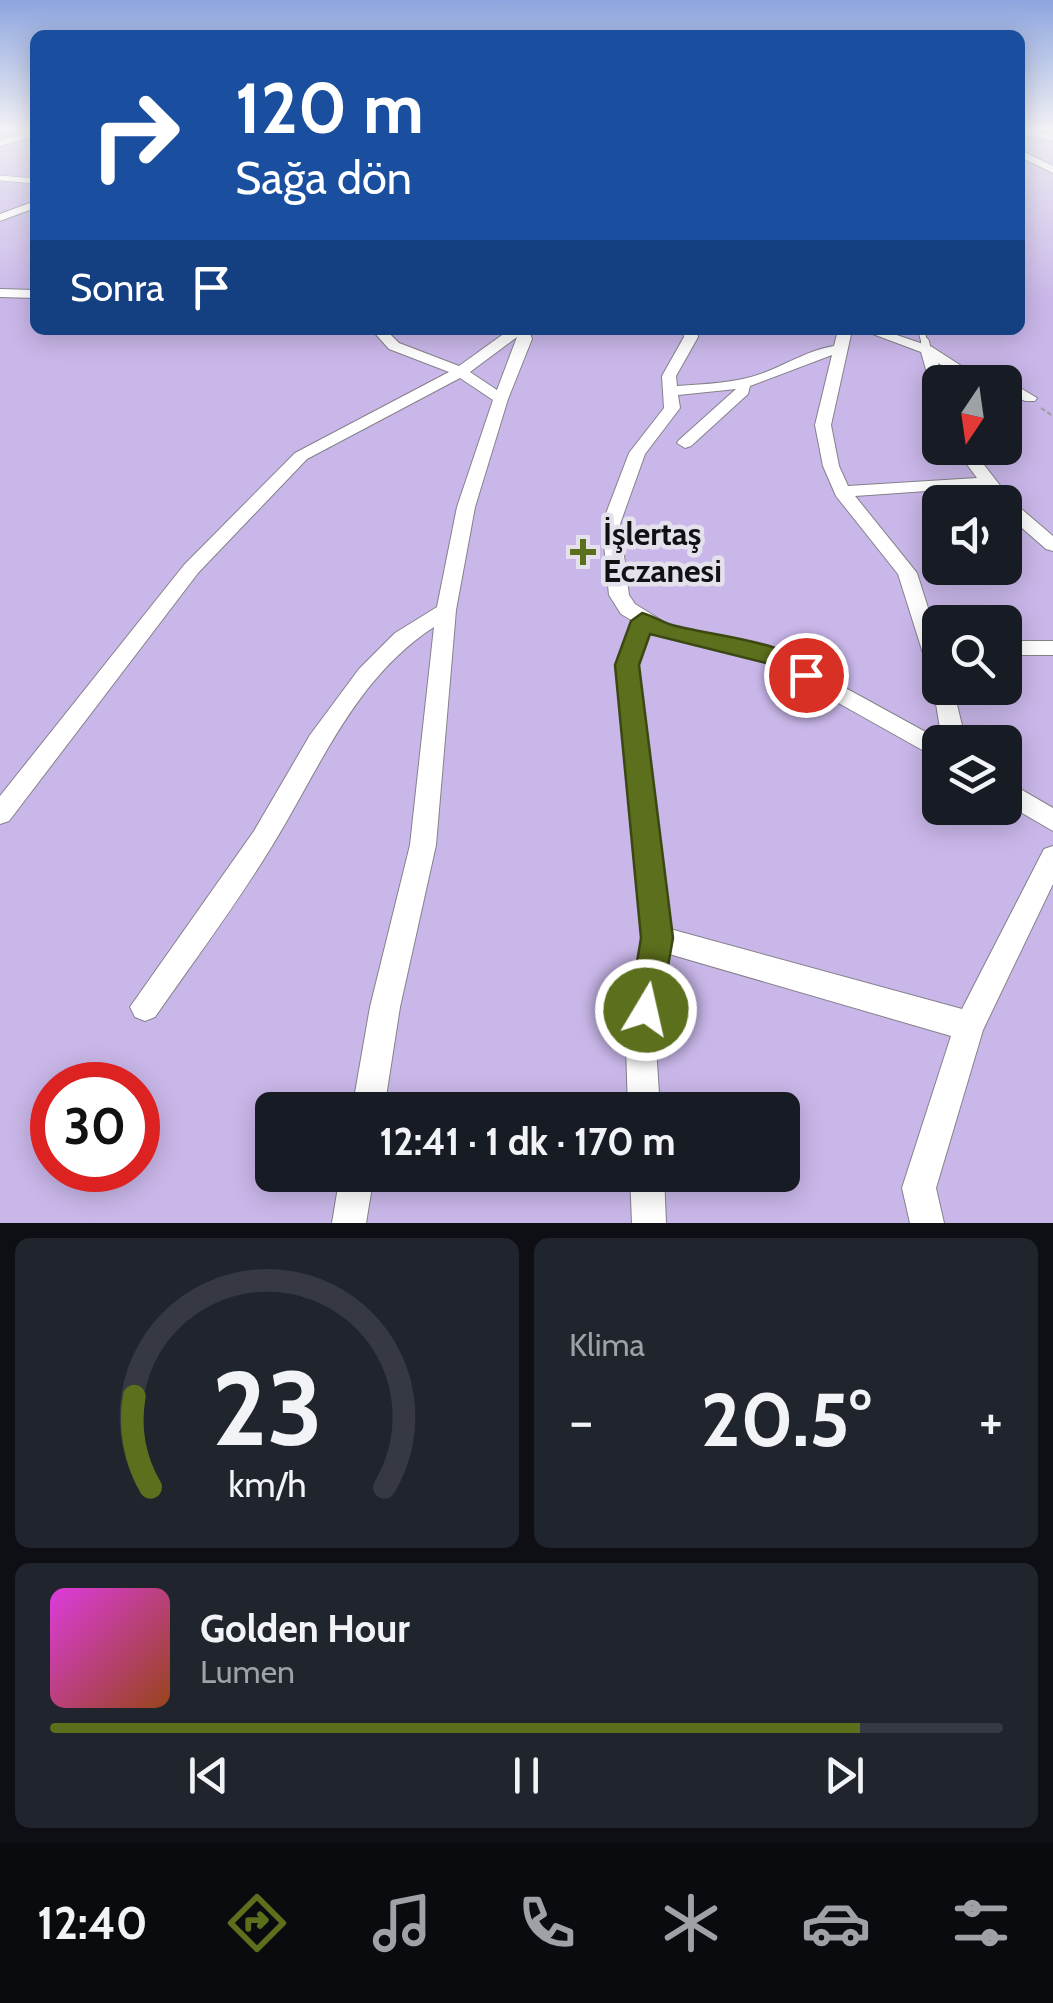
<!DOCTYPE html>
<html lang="tr">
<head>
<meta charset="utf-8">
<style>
	:root { --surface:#171b24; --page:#20242c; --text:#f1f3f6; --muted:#9ea1a6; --line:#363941; --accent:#5c6f1c }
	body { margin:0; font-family:Cabin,sans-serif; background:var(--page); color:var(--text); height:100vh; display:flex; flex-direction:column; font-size:38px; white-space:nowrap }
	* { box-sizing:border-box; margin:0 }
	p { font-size:32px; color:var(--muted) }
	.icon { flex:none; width:55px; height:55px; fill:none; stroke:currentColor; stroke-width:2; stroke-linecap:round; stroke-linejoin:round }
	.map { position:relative; height:1223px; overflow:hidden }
	.sheet { display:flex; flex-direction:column; gap:15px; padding:15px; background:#0d0f14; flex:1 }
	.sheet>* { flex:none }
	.guide { position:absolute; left:30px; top:30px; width:995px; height:305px; border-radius:15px; box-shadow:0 5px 25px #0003; background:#1a4fa0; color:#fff; overflow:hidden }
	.needle { width:65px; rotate:193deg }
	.tools { position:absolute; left:922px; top:365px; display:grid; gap:20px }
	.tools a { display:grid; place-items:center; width:100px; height:100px; border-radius:15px; background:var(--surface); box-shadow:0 5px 25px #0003; font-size:50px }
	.speed { position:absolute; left:30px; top:1062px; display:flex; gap:20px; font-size:50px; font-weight:700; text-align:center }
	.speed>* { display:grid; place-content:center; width:130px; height:130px; border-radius:50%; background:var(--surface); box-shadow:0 5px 25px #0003; line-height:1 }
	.speed .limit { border:15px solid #d22; background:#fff; color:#111 }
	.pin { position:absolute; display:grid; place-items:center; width:85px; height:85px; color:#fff; margin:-42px; border:5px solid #fff; border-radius:50%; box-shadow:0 2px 10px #0007 }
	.me { position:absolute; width:110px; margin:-55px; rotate:9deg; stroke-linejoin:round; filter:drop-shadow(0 0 8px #0008) }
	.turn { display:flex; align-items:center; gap:35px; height:210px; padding:0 40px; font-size:45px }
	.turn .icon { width:130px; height:130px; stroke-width:2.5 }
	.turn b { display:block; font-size:70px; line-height:85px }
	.then { display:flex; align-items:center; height:95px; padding:0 40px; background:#0003; gap:20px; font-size:38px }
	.big { font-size:75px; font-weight:800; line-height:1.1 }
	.sheet .tile { flex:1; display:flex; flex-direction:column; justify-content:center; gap:15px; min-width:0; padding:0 35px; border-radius:15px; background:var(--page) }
	.sheet .dial { align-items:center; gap:0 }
	.dial svg { height:260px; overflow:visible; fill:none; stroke:var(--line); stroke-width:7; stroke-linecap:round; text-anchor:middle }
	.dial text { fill:var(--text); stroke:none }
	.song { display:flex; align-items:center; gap:30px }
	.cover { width:120px; height:120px; border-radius:15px; background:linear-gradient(135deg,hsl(300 70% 55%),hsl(20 70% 35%)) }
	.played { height:10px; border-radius:5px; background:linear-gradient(90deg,var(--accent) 85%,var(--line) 85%) }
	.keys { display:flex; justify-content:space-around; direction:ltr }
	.heat { display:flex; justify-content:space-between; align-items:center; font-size:55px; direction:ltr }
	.sheet .tiles { flex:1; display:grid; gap:15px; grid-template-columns:1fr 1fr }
	.tile:last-child { grid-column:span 2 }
	.trip { position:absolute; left:255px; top:1092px; width:545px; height:100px; border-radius:15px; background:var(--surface); box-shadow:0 5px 25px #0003; font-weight:800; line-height:100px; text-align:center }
	.tab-bar { display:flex; height:160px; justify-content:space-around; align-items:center; background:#090b0e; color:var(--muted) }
	.tab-bar .icon { width:70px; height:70px }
	.tab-bar .current { color:var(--accent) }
	.tab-bar b { font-size:45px; color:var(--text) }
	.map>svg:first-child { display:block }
</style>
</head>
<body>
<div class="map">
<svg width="1053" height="1223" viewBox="0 0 1053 1223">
	<rect width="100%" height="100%" fill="#e5e1ec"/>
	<path fill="#c9b7e9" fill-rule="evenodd" d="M0,130H35V330H1020V130H1053V1223H0ZM940,382H1005V448H940ZM940,502H1005V568H940ZM940,622H1005V688H940ZM940,742H1005V808H940ZM52,1085H138V1170H52ZM272,1110H782V1175H272Z"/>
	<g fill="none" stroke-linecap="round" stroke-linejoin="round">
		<g stroke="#85818b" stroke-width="6">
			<path id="lane-far2" d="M0,178L35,181"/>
		</g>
		<g stroke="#85818b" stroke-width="8">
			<path id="lane-far1" d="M921,330L925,344"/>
		</g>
		<g stroke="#85818b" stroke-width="10">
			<path id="lane" d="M925,342L927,350"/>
		</g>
		<g stroke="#85818b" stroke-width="2">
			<path id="street" d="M35,130V136L0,146V140Z
				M1020,130L1053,135V141L1020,133Z
				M1020,150L1053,166V173L1020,157Z
				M35,201V208L0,221V214Z
				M0,289L35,290V298L0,297Z
				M372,330H386L399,343L459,366L509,330H529L532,339L508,399L475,507L456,610L436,845L400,1007L384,1110H352L370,1007L410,845L434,627C354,679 320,768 272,846C236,905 194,961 155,1017L145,1021L135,1017L130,1007L254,831L310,735L359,669L395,633L437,607L457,507L493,400L460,378L307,459L198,573L9,821L0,824V796L184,565L295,453L449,372L389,349ZM517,337L497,390L470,372Z
				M683,330H697L698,337L676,376L677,386C707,384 738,383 766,372C789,363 809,350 834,346L838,330H852L831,425L839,466L848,486L977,478L955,448H971L1012,501L1053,536V551L1046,549L1005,513V502H995L984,487L855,496L917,573L940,646V688H953L966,742H940V760L767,663L650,631L638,665L670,929L962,1009L1044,849L1053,846V884L983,1030L936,1188L944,1223H910L902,1188L951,1036L669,954L656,1046L660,1110H628L626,1046L643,938L616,665L633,621L621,614L609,595L602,524L629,453L664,408L662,376L684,337ZM832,355L815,425L823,466L836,496L898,574L933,685L942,741L780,652L669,625L635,604L629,595L620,524L645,454L680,408L678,395L736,389L679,440L677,443L685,448L691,446L748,394L750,386Z
				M862,330H882L932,347L966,369L1010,382L1037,398L1035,401H1025L1005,391V382C979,382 960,377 938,363L943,382H940V402L935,401L921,352Z
				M1005,641H1053V655H1005Z
				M1005,780L1053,808V831L1005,803Z
				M340,1175H374L366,1223H332Z
				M630,1175H664L666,1223H632Z"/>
		</g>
		<path stroke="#a5a1aa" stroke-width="2.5" stroke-dasharray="5 2.5" stroke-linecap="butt" d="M1041,408L1053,416"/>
		<use href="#lane-far2" stroke="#fff" stroke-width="5"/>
		<use href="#lane-far1" stroke="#fff" stroke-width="6"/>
		<use href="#lane" stroke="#fff" stroke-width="8"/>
		<use href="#street" fill="#fff" fill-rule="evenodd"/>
	</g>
	<linearGradient id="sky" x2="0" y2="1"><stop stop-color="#8da5de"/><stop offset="0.43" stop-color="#f3f2f6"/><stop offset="1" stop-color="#f3f2f6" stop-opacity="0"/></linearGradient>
	<rect width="1053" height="301" fill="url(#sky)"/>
	<path fill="#5c6f1c" stroke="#3c4812" stroke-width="2.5" d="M642,613C653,616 662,622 672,625C710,636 797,641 819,675L806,684L766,663L650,634L639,665L673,938L658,1022L646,1027L634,1022L629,1010L641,938L615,665L631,621Z"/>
	<path fill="#5c6f1c" stroke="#e5e1ec" stroke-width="4" d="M578 537h10v10h10v10h-10v10h-10v-10h-10v-10h10z"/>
	<g text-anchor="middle" stroke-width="9" stroke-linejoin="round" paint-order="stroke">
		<g font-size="32" font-weight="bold" fill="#111014" stroke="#e5e1ec" text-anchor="start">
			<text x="603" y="545">İşlertaş<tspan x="603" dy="37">Eczanesi</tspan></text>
		</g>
	</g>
</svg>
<div class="tools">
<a><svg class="needle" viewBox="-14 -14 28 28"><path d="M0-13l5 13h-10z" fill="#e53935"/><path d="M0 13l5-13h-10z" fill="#9ea1a6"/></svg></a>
<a><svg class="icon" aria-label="sound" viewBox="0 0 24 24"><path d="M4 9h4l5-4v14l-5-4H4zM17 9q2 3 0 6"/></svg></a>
<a><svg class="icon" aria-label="search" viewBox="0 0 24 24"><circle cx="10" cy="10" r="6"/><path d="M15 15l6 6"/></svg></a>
<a><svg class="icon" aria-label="layers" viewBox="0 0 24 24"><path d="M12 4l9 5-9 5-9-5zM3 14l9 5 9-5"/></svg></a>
</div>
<div class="speed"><div class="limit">30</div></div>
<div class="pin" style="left:806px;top:675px;background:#d93025"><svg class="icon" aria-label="arrive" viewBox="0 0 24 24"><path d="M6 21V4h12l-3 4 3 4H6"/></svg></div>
<svg class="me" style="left:646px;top:1010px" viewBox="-20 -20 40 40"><circle r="17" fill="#5c6f1c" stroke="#fff" stroke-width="3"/><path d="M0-11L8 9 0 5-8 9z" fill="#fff"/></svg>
<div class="trip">12:41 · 1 dk · 170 m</div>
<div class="guide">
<div class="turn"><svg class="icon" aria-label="right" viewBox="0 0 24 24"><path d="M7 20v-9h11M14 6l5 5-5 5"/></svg><div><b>120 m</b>Sağa dön</div></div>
<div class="then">Sonra<svg class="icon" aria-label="arrive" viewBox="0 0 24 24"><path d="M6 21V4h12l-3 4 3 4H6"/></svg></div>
</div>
</div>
<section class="sheet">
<div class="tiles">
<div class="tile dial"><svg viewBox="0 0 100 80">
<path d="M14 69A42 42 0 1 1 86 69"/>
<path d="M14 69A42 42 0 0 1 9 41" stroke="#5c6f1c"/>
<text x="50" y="56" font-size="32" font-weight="700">23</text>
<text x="50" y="72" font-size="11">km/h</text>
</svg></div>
<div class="tile"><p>Klima</p>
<div class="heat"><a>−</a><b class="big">20.5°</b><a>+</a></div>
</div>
<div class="tile">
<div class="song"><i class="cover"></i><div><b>Golden Hour</b><p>Lumen</p></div></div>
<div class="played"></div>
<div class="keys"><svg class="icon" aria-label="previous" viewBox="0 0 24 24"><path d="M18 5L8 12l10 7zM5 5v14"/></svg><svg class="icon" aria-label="pause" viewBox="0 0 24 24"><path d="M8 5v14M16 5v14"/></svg><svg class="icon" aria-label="next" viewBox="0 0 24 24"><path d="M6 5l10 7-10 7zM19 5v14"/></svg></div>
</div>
</div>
</section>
<nav class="tab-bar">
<b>12:40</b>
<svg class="icon current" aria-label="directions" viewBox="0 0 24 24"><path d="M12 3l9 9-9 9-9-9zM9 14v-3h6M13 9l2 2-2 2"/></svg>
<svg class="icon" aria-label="music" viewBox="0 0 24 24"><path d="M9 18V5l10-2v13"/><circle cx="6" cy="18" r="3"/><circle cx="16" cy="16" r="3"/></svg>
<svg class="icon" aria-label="phone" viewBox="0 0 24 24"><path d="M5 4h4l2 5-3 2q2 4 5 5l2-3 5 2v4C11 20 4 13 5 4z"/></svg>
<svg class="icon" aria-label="climate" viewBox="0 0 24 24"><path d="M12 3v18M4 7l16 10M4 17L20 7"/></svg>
<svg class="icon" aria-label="car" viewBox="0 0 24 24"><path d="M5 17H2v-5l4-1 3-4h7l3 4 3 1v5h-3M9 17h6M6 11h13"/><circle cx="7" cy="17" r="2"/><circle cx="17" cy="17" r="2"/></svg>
<svg class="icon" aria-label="filters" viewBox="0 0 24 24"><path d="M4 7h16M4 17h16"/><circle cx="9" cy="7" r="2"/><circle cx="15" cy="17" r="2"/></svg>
</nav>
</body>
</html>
